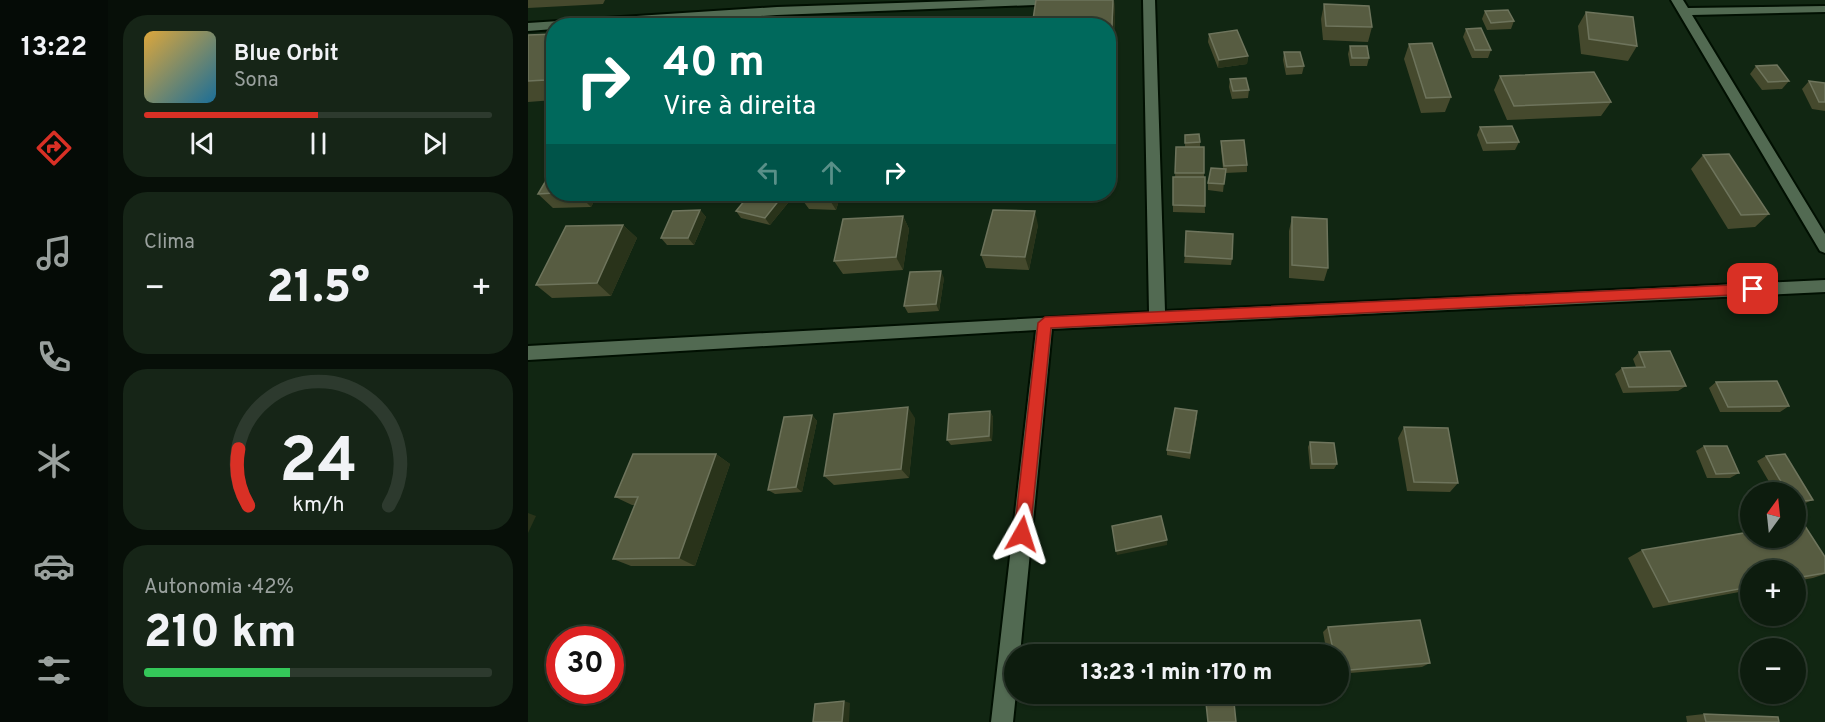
<!DOCTYPE html>
<html lang="pt">
<head>
<meta charset="utf-8">
<style>
	:root { --surface:#0d1c0e; --page:#162517; --text:#f1f3f6; --muted:#9aa19e; --line:#2d3a2e; --accent:#d93025 }
	body { margin:0; font-family:Overpass,sans-serif; background:var(--page); color:var(--text); height:100vh; display:flex; flex-direction:column; font-size:22px; white-space:nowrap }
	* { box-sizing:border-box; margin:0 }
	p { font-size:20px; color:var(--muted) }
	.icon { flex:none; width:33px; height:33px; fill:none; stroke:currentColor; stroke-width:2; stroke-linecap:round; stroke-linejoin:round }
	.map { position:relative; flex:1; overflow:hidden }
	.details { display:flex; flex-direction:column; gap:15px; padding:15px; background:#070f08; width:420px }
	.details>* { flex:none }
	.hud { position:absolute; left:18px; top:18px; width:570px; height:183px; border-radius:24px; box-shadow:0 2px 4px #0004,0 0 0 2px var(--line); background:#00695c; color:#fff; overflow:hidden }
	.needle { width:39px; rotate:15deg }
	.tools { position:absolute; left:1212px; top:482px; display:grid; gap:12px }
	.tools a { display:grid; place-items:center; width:66px; height:66px; border-radius:50%; background:var(--surface); box-shadow:0 2px 4px #0004,0 0 0 2px var(--line); font-size:30px }
	.speed { position:absolute; left:18px; top:626px; display:flex; gap:12px; font-size:30px; font-weight:700; text-align:center }
	.speed>* { display:grid; place-content:center; width:78px; height:78px; border-radius:50%; background:var(--surface); box-shadow:0 2px 4px #0004,0 0 0 2px var(--line); line-height:1 }
	.speed .limit { border:9px solid #d22; background:#fff; color:#111 }
	.pin { position:absolute; display:grid; place-items:center; width:51px; height:51px; color:#fff; margin:-26px; border-radius:12px; box-shadow:0 3px 9px #0006 }
	.me { position:absolute; width:66px; margin:-33px; rotate:6deg; stroke-linejoin:round; filter:drop-shadow(0 0 4px #0008) }
	.turn { display:flex; align-items:center; gap:21px; height:126px; padding:0 18px; font-size:27px }
	.turn .icon { width:78px; height:78px; stroke-width:2.5 }
	.turn b { display:block; font-size:42px; line-height:51px }
	.lanes { display:flex; align-items:center; height:57px; padding:0 18px; background:#0003; justify-content:center; gap:30px; direction:ltr }
	.lanes .off { opacity:.35 }
	.big { font-size:45px; font-weight:800; line-height:1.1 }
	.details .widget { flex:1; display:flex; flex-direction:column; justify-content:center; gap:9px; min-width:0; padding:0 21px; border-radius:24px; background:var(--page) }
	.details .dial { align-items:center; gap:0 }
	.dial svg { height:156px; overflow:visible; fill:none; stroke:var(--line); stroke-width:7; stroke-linecap:round; text-anchor:middle }
	.dial text { fill:var(--text); stroke:none }
	.song { display:flex; align-items:center; gap:18px }
	.cover { width:72px; height:72px; border-radius:9px; background:linear-gradient(135deg,hsl(40 70% 55%),hsl(200 70% 35%)) }
	.played { height:6px; border-radius:3px; background:linear-gradient(90deg,var(--accent) 50%,var(--line) 50%) }
	.keys { display:flex; justify-content:space-around; direction:ltr }
	.heat { display:flex; justify-content:space-between; align-items:center; font-size:33px; direction:ltr }
	.charge { height:9px; border-radius:4px; background:linear-gradient(90deg,#34c759 42%,var(--line) 0) }
	.trip { position:absolute; left:476px; top:644px; width:345px; height:60px; border-radius:30px; background:var(--surface); box-shadow:0 2px 4px #0004,0 0 0 2px var(--line); font-weight:800; line-height:60px; text-align:center }
	main { display:flex; flex:1; min-height:0 }
	.menu { display:flex; flex-direction:column; width:108px; justify-content:space-around; align-items:center; background:#050b06; color:var(--muted) }
	.menu .icon { width:42px; height:42px }
	.menu .selected { color:var(--accent) }
	.menu b { font-size:27px; color:var(--text) }
	.map>svg:first-child { display:block }
</style>
</head>
<body>
<main>
<nav class="menu">
<b>13:22</b>
<svg class="icon selected" aria-label="directions" viewBox="0 0 24 24"><path d="M12 3l9 9-9 9-9-9zM9 14v-3h6M13 9l2 2-2 2"/></svg>
<svg class="icon" aria-label="music" viewBox="0 0 24 24"><path d="M9 18V5l10-2v13"/><circle cx="6" cy="18" r="3"/><circle cx="16" cy="16" r="3"/></svg>
<svg class="icon" aria-label="phone" viewBox="0 0 24 24"><path d="M5 4h4l2 5-3 2q2 4 5 5l2-3 5 2v4C11 20 4 13 5 4z"/></svg>
<svg class="icon" aria-label="climate" viewBox="0 0 24 24"><path d="M12 3v18M4 7l16 10M4 17L20 7"/></svg>
<svg class="icon" aria-label="car" viewBox="0 0 24 24"><path d="M5 17H2v-5l4-1 3-4h7l3 4 3 1v5h-3M9 17h6M6 11h13"/><circle cx="7" cy="17" r="2"/><circle cx="17" cy="17" r="2"/></svg>
<svg class="icon" aria-label="filters" viewBox="0 0 24 24"><path d="M4 7h16M4 17h16"/><circle cx="9" cy="7" r="2"/><circle cx="15" cy="17" r="2"/></svg>
</nav>
<section class="details">
<div class="widget">
<div class="song"><i class="cover"></i><div><b>Blue Orbit</b><p>Sona</p></div></div>
<div class="played"></div>
<div class="keys"><svg class="icon" aria-label="previous" viewBox="0 0 24 24"><path d="M18 5L8 12l10 7zM5 5v14"/></svg><svg class="icon" aria-label="pause" viewBox="0 0 24 24"><path d="M8 5v14M16 5v14"/></svg><svg class="icon" aria-label="next" viewBox="0 0 24 24"><path d="M6 5l10 7-10 7zM19 5v14"/></svg></div>
</div>
<div class="widget"><p>Clima</p>
<div class="heat"><a>−</a><b class="big">21.5°</b><a>+</a></div>
</div>
<div class="widget dial"><svg viewBox="0 0 100 80">
<path d="M14 69A42 42 0 1 1 86 69"/>
<path d="M14 69A42 42 0 0 1 9 40" stroke="#d93025"/>
<text x="50" y="56" font-size="32" font-weight="700">24</text>
<text x="50" y="72" font-size="11">km/h</text>
</svg></div>
<div class="widget"><p>Autonomia · 42%</p><b class="big">210 km</b><div class="charge"></div></div>
</section>
<div class="map">
<svg width="1297" height="722" viewBox="0 0 1297 722">
	<rect width="100%" height="100%" fill="#112612"/>
	<g fill="none" stroke-linecap="round" stroke-linejoin="round">
		<g stroke="#000f01" stroke-width="4">
			<path id="minor" d="M459,0H562L556,3L249,15L79,26H26V29L0,31V23L249,7Z
				M615,0H627L637,311L1297,280V292L524,329L492,654H486L488,693L485,722H463L508,330L0,360V346L621,312Z
				M1143,0H1155L1160,8L1297,6V12L1164,15L1297,234V253L1292,251Z"/>
		</g>
		<use href="#minor" fill="#526a52" fill-rule="evenodd"/>
	</g>
	<path fill="#45492d" d="M0,0H77L75,4L0,8Z
		M586,0L587,17L584,71H580V26Z
		M796,4L844,27L840,42L795,40L793,19Z
		M957,11L986,21L983,29L959,30L954,19Z
		M1058,12L1109,46L1100,61L1053,54L1050,26Z
		M938,29L963,50L960,58H944L935,37Z
		M26,34V100L0,102V35Z
		M681,34L720,56L719,64L690,68L680,42Z
		M881,44L923,97L917,112L893,113L876,59Z
		M822,46L841,58L839,66H822L820,54Z
		M756,52L776,66L774,74L758,75L755,60Z
		M1228,66L1261,81L1254,89L1234,90L1222,74Z
		M972,76L1083,102L1073,116L979,120L966,90Z
		M702,79L721,90L720,98L704,99L701,87Z
		M1281,81L1297,83V111L1284,109L1274,89Z
		M952,127L991,142L987,150L955,151L949,135Z
		M657,135L672,142V147H676V177L677,213L645,212V177H647L648,147H657Z
		M693,141L719,165V172L697,173L695,192L680,190V183L695,169L693,148Z
		M1175,155L1241,214L1227,227L1200,229L1163,169Z
		M10,194H70L63,207L25,208Z
		M270,194H313L308,210L281,209Z
		M264,198L242,225L213,218L208,211Z
		M172,210L178,217L166,245H139L133,238Z
		M375,216L381,229L375,270L315,274L306,261Z
		M764,217L800,268L796,281L761,278V231Z
		M95,225L109,238L83,296L24,298L8,285Z
		M510,225L501,270L458,268L453,255Z
		M657,256L704,259L703,265L656,263Z
		M416,278L411,311L380,313L376,306Z
		M1111,352L1158,386L1150,391L1095,393L1087,374L1094,368L1108,367L1105,359Z
		M1188,382L1261,406L1252,412H1192L1181,388Z
		M462,411L465,417L464,441L423,445L419,440Z
		M284,415L289,421L274,492L247,494L240,490Z
		M669,417L662,459L639,455V450Z
		M387,418L381,478L306,485L296,476Z
		M876,427L930,483L922,492L879,491L870,438Z
		M782,442L809,464L806,469H782L780,447Z
		M1176,446L1211,473L1202,478H1179L1168,451Z
		M188,454L202,464L167,566H103L85,559L107,505H104L87,497Z
		M1238,456L1285,500L1275,504L1268,505V492H1247L1229,461Z
		M1114,550L1297,557V574L1285,578L1268,581V570H1222V590L1125,608L1100,558Z
		M800,627L902,663L894,667L810,674V654H799L795,632Z
		M1176,714L1251,722H1159L1158,716Z"/>
	<path fill="#29331a" d="M586,0L587,17L584,71L583,50Z
		M720,56L719,64L690,68L691,60Z
		M26,67V88L18,80Z
		M50,194H70L63,207Z
		M256,194H261L264,198L242,225L237,218Z
		M298,194H313L308,210Z
		M172,210L178,217L166,245L160,238Z
		M507,211L510,225L501,270L497,257Z
		M375,216L381,229L375,270L368,257Z
		M95,225L109,238L83,296L69,283Z
		M413,271L416,278L411,311L408,304Z
		M380,407L387,418L381,478L373,469Z
		M462,411L465,417L464,441L461,436Z
		M284,415L289,421L274,492L268,487Z
		M188,454L202,464L167,566L151,558Z
		M0,513L8,516L0,533Z
		M639,540V545L589,555L588,551Z
		M316,701L322,703L321,722H314Z"/>
	<path fill="#575c41" stroke="#6e745c" stroke-width="1.5" d="M508,0H585L583,50H580V26H504Z
		M796,4L841,6L844,27L798,26Z
		M980,10L986,21L963,23L957,11Z
		M1058,12L1105,17L1109,46L1061,39Z
		M244,20L242,26H224L227,21Z
		M953,28L963,50H947L938,29Z
		M709,30L720,56L691,60L681,34Z
		M26,34V67L18,80L0,81V35Z
		M904,43L923,97L898,98L881,44Z
		M822,46H839L841,58H824Z
		M756,52H772L776,66L759,67Z
		M1249,65L1261,81L1240,82L1228,66Z
		M1066,72L1083,102L986,106L972,76Z
		M718,78L721,90L705,91L702,79Z
		M1281,81L1297,83V102H1291Z
		M984,126L991,142L959,143L952,127Z
		M671,134L672,142L657,143V135Z
		M716,140L719,165L696,166L693,141Z
		M648,147H676V173H647Z
		M1201,154L1241,214L1213,215L1175,155Z
		M26,167V193L10,194Z
		M683,168L698,169L696,184L680,183Z
		M645,177H677V206L645,205Z
		M222,194H256L237,218L208,211Z
		M172,210L160,238H133L145,211Z
		M465,210L507,211L497,257L453,255Z
		M375,216L368,257L306,261L315,219Z
		M764,217L799,219L800,268L764,265Z
		M95,225L69,283L8,285L38,226Z
		M658,231L705,234L704,259L657,256Z
		M413,271L408,304L376,306L382,272Z
		M1142,351L1158,386L1101,387L1094,368L1117,367L1111,352Z
		M1249,381L1261,406L1200,407L1188,382Z
		M380,407L373,469L296,476L306,414Z
		M647,408L669,411L662,453L639,450Z
		M462,411L461,436L419,440L421,414Z
		M284,415L268,487L240,490L256,417Z
		M876,427L920,428L930,483L886,482Z
		M782,442L806,443L809,464H784Z
		M1176,446H1199L1211,473L1188,474Z
		M105,454H188L151,558L85,559L110,497H87Z
		M1257,454L1285,500L1268,502V492H1259L1238,456Z
		M633,516L639,540L588,551L584,526Z
		M1275,523L1297,557V573L1268,578V570H1222V587L1141,602L1114,550L1222,532V537H1268V524Z
		M892,620L902,663L810,671V654H806L800,627Z
		M677,693H705L708,722H680Z
		M316,701L314,722H285L287,704Z
		M1176,714L1250,717L1251,722H1178Z"/>
	<path fill="#d93025" stroke="#8d1f18" stroke-width="1.5" d="M1225,284L1232,289L1225,294L523,328L502,534L499,540L494,542L488,540L486,534L510,323L517,317Z"/>
</svg>
<div class="tools">
<a><svg class="needle" viewBox="-14 -14 28 28"><path d="M0-13l5 13h-10z" fill="#e53935"/><path d="M0 13l5-13h-10z" fill="#9aa19e"/></svg></a>
<a>+</a>
<a>−</a>
</div>
<div class="speed"><div class="limit">30</div></div>
<div class="pin" style="left:1225px;top:289px;background:#d93025"><svg class="icon" aria-label="arrive" viewBox="0 0 24 24"><path d="M6 21V4h12l-3 4 3 4H6"/></svg></div>
<svg class="me" style="left:494px;top:534px" viewBox="-20 -20 40 40"><path d="M0-17L14 15 0 8-14 15z" fill="#d93025" stroke="#fff" stroke-width="4"/></svg>
<div class="trip">13:23 · 1 min · 170 m</div>
<div class="hud">
<div class="turn"><svg class="icon" aria-label="right" viewBox="0 0 24 24"><path d="M7 20v-9h11M14 6l5 5-5 5"/></svg><div><b>40 m</b>Vire à direita</div></div>
<div class="lanes"><svg class="icon off" aria-label="left" viewBox="0 0 24 24"><path d="M17 20v-9H6M10 6l-5 5 5 5"/></svg><svg class="icon off" aria-label="ahead" viewBox="0 0 24 24"><path d="M12 20V5M6 11l6-6 6 6"/></svg><svg class="icon" aria-label="right" viewBox="0 0 24 24"><path d="M7 20v-9h11M14 6l5 5-5 5"/></svg></div>
</div>
</div>
</main>
</body>
</html>
